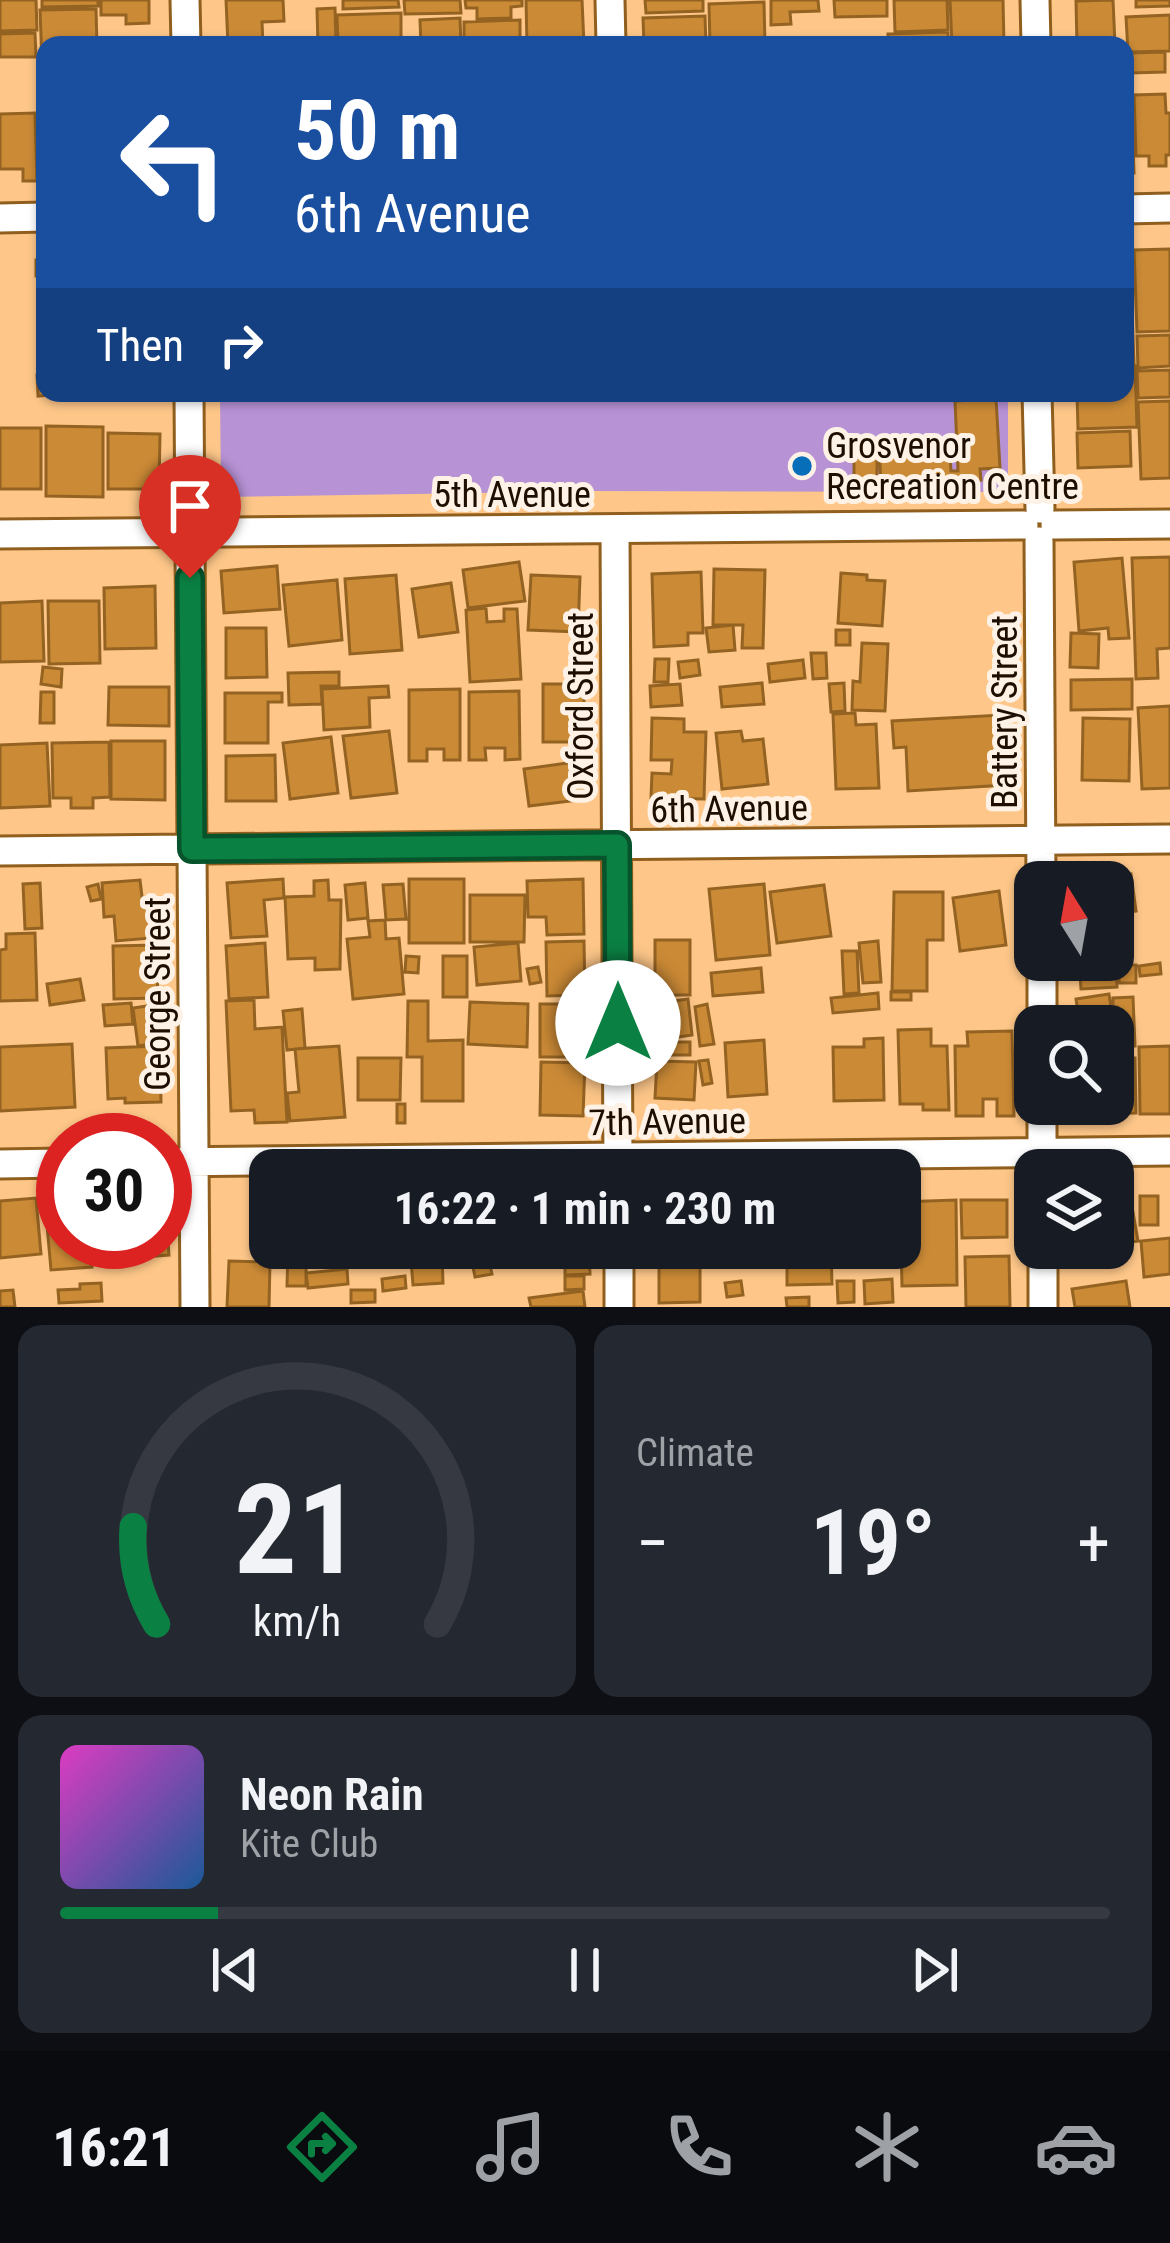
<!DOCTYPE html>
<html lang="en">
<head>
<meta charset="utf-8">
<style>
	:root { --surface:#171b24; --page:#242831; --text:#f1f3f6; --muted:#9ea1a6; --line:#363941; --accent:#0b8043 }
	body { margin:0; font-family:"Roboto Condensed",sans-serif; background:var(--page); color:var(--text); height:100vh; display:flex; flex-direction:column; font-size:45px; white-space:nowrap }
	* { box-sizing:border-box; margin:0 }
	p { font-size:39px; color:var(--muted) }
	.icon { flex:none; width:66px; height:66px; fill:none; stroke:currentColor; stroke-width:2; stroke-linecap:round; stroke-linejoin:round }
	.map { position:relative; height:1307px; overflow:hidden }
	.drawer { display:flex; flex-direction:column; gap:18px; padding:18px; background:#0d0f14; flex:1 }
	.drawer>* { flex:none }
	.guide { position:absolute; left:36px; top:36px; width:1098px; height:366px; border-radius:24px; box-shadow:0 3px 9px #0004; background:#1a4fa0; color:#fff; overflow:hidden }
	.needle { width:78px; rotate:349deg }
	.buttons { position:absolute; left:1014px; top:861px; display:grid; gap:24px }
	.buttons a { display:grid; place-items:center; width:120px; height:120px; border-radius:24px; background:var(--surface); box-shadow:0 3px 9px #0004; font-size:60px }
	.speed { position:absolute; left:36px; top:1113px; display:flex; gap:24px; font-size:60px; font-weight:700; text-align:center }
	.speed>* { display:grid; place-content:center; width:156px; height:156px; border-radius:50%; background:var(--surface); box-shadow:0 3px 9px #0004; line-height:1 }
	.speed .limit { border:18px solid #d22; background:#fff; color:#111 }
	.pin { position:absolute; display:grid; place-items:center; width:102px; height:102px; color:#fff; margin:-123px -51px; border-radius:50% 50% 50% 0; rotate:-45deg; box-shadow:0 0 12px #0007 }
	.pin .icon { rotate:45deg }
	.me { position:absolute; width:132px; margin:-66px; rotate:0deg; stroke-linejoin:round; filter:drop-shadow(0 0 9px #0008) }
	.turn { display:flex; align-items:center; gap:42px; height:252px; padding:0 60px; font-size:54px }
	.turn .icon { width:156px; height:156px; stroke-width:2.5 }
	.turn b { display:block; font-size:84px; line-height:102px }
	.then { display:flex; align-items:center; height:114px; padding:0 60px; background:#0003; gap:24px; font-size:45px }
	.big { font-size:90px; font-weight:700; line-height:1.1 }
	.drawer .widget { flex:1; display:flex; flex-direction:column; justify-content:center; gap:18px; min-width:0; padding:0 42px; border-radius:24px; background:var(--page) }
	.drawer .dial { align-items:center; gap:0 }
	.dial svg { height:312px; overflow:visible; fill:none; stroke:var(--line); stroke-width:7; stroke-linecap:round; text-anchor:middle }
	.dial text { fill:var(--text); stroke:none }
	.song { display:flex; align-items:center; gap:36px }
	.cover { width:144px; height:144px; border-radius:18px; background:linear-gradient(135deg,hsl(310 70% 55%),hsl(210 70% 35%)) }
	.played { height:12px; border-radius:6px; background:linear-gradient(90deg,var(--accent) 15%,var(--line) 15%) }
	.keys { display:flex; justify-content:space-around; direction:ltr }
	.heat { display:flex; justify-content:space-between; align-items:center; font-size:66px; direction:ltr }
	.drawer .tiles { flex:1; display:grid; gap:18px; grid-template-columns:1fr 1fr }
	.widget:last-child { grid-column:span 2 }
	.trip { position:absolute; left:249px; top:1149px; width:672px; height:120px; border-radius:24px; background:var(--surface); box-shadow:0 3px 9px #0004; font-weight:700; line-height:120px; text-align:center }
	.menu { display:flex; height:192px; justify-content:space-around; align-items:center; background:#090b0e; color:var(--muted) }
	.menu .icon { width:84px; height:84px }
	.menu .active { color:var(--accent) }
	.menu b { font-size:54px; color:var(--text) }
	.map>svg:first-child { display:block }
</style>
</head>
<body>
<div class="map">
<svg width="1170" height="1307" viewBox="0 0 1170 1307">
	<rect width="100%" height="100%" fill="#fec789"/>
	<path fill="#b792d5" d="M220,393H1008V492L596,491L221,497Z"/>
	<path fill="#cb8a36" stroke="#946322" stroke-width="3" d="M0,0H36L37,30L0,31Z
		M42,0H98V6L42,7Z
		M101,0H149V23L126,24V15H101Z
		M226,0H283L284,21L262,22L263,45H228Z
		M343,0H398L399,7L343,9Z
		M404,0H460L461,13L405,14Z
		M465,0H522V6L511,7V18L477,19V8H466Z
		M526,0H582L584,45H527Z
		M645,0H703V11L646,13Z
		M771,0H818L819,11L790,12L791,24L771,25Z
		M834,0H887V16L835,17Z
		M894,0H947L948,30L895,32Z
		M950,0H1003L1004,45H952Z
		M1113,0L1115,45H1077L1076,1Z
		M1136,0H1170V6L1136,7Z
		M764,2L765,45H710L709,4Z
		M335,8L336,45H318L317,9Z
		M96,9L97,45H45V62H42L40,10Z
		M401,13V45H338L337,15Z
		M1170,15V51L1128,52L1126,17Z
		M705,16L706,45H644L643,18Z
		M460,18L461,45H421L420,20Z
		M520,20V45H464V22Z
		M948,32V45H888V34Z
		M35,33L36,57H0V34Z
		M1165,52V72L1130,73V53Z
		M1165,94L1166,113H1170V155H1166V166H1149V156H1136L1134,95Z
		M1125,112H1132L1134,173H1125Z
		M35,113L37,181H23V169H0V114Z
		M41,115H45V183H43Z
		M1170,249V331L1137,332L1134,250Z
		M36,260H45V276H36Z
		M1132,310L1134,364H1125V311Z
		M1170,335V366L1138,368L1137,336Z
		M1135,366L1137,427L1078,429L1077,393H1125V367Z
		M1170,370V397L1138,398L1137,371Z
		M45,374V393H73L38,396L37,375Z
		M996,399L1000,468L980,469L981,480L881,485L879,445L949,442L951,471H958L955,401Z
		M1170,401V478L1141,479L1138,402Z
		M46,426L103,427V497L46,496Z
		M0,428H41V489H0Z
		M1130,431L1131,466L1078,468L1077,433Z
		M108,433L160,434L159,489H108Z
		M854,458H877V480H854Z
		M1170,557V648L1157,649L1158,678L1136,679L1132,558Z
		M1122,558L1129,638L1109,639L1108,628L1079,631L1074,562Z
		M519,562L525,601L468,608L463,570Z
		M277,566L280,609L224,613L221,571Z
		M714,569L765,570L763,648H742L743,625H713Z
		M701,572L703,633H688V645L654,647L652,574Z
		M841,573L867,575V580L885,581L882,626L838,623Z
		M396,575L402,650L350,654L345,579Z
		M531,575L580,577L578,632L528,630Z
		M337,580L342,640L289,646L283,585Z
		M451,583L458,632L419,637L412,589Z
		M155,586L156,648L105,649L104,588Z
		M42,601L44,661L0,662V603Z
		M48,601H99L100,663L49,664Z
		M486,608L487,622L504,621V609H517L521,679L470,682L466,610Z
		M733,625L735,650L709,652L706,628Z
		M226,628H266L267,677L226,678Z
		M836,630H850V645H836Z
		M1071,633L1099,634L1098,668L1070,667Z
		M862,643L888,644L885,711L852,710L853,681L860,682Z
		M811,653H826L827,678L813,679Z
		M655,659H669L668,682H654Z
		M698,660L700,675L680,678L678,662Z
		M803,660L805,678L770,682L768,664Z
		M43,667L62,669L61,687L41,684Z
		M339,672V686H321L322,704L289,705L288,673Z
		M1132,679V709L1071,710V680Z
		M762,683L764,704L722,707L720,687Z
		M844,683L845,711L831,712L829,684Z
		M543,684H584V742H543Z
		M680,684L682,705L651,707L650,686Z
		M388,686L389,697L369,698L370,727L324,730L322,689Z
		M109,687H169V726L108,725Z
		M460,689V760H444V749H427V761H409V690Z
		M519,691L520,759L505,760V748H485L486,760H469V692Z
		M41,692H54V723H40Z
		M225,693H282V702H268V743H225Z
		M1170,706V788L1142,789L1138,708Z
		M855,713L856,725L876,724L879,788L836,789L833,714Z
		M1002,715L1006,785L908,791L906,747L894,748L892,721Z
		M652,718L684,719V732H706L704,799L651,798L652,773L671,774L672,760H651Z
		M1083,718L1130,719L1129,781L1082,780Z
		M389,731L397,793L351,798L343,736Z
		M741,731L743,741L763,739L768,784L722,789L716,733Z
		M331,737L338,793L290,799L283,743Z
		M111,741H165V800L111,799Z
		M109,742L110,797L93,798V808H71V798H53L52,743Z
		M47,743L50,806L0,808V745Z
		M275,755L276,801H226V756Z
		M582,761L587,799L529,806L524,769Z
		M1131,874L1136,911L1123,913L1118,876Z
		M1115,877L1123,928L1113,930V882H1084Z
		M283,879L284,898L264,900L267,936L231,938L227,883Z
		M409,879H464V943H409Z
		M583,879L584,934L547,935L546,917H528L527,881Z
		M140,880L143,905L161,904L164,937L116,941L114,916L104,917L102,883Z
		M328,880L329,900H341L340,969L315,970V958L288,959L285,897L314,896V881Z
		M40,883L42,928L25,929L23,884Z
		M365,883L368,918L348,920L345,885Z
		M98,884L101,899L91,901L87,887Z
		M403,884L406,919L386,920L383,885Z
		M764,884L770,955L716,960L709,889Z
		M824,885L831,936L777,943L770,892Z
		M999,891L1006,945L960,951L953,898Z
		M894,892H943V940H927V991H892Z
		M470,895H525L524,942H470Z
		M385,920L386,939L399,938L404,994L353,999L347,939L370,937L368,921Z
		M35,933L37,1000L0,1001V950L6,949V934Z
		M1114,936L1117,987L1081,989L1079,960H1113Z
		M655,940H690V995H655Z
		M584,941L585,995L547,996L546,942Z
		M878,941L881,982L863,983L859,943Z
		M265,943L268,997L229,999L226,946Z
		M518,943L521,981L477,985L474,947Z
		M156,945L158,998L114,999L113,946Z
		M842,951H857L859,993L844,994Z
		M406,956L419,957L418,973L405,972Z
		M443,956H467V997H443Z
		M1160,963L1161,974L1140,976L1139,966Z
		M1119,965H1136V983H1119Z
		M538,967L541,982L530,984L527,969Z
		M761,968L763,992L713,996L711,973Z
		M80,979L84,1000L50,1005L47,984Z
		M891,992H911V1000H891Z
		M878,993L879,1009L833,1013L831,998Z
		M1109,994L1115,1034L1113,1026H1080L1076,999Z
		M1133,997L1135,1046H1119L1117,1007H1113V998Z
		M688,999L692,1035L658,1040L653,1004Z
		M254,1000L255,1029L282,1027L287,1122L255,1123L254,1110L231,1111L226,1001Z
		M408,1001H428V1041L463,1040V1101H422V1057H407Z
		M470,1002L528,1004L527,1047L468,1044Z
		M601,1002L605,1031L592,1033L587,1004Z
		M131,1003L133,1024L105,1026L103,1005Z
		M161,1004L166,1042L138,1046L133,1008Z
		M540,1004H583V1057H540Z
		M707,1004L714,1044L700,1046L695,1007Z
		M302,1009L305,1048L287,1050L283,1011Z
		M931,1029V1046H947L949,1110H923V1104H900L898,1030Z
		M1012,1031L1014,1116H997V1099H983V1116H956L955,1046H968L967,1032Z
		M883,1038L884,1100L834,1101L833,1047H864V1039Z
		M764,1040L767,1094L728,1097L725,1043Z
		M664,1042H690V1055H664Z
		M72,1044L75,1107L0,1111V1047Z
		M160,1046L161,1102L125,1103V1098L108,1099L106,1048Z
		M339,1046L345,1117L290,1121L287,1093L299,1092L295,1049Z
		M1170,1046V1114H1140L1139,1047Z
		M358,1058H401L400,1100H358Z
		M1113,1058H1135L1136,1113L1084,1114V1104H1113Z
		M708,1060L712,1083L703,1085L699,1061Z
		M657,1061L696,1062L694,1100L655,1098Z
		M541,1062L585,1063L583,1116L540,1115Z
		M397,1104H405V1123H397Z
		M1129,1189L1138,1241L1113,1245V1192Z
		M1140,1196H1158V1225H1140Z
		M36,1198L41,1254L0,1258V1201Z
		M956,1200L957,1285L902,1286L900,1202Z
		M961,1200H1007V1237L962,1238Z
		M63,1202V1242H90L92,1267L51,1270L45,1203Z
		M165,1202L169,1255L131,1258L130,1250L107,1252V1242H165Z
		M1170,1238V1274L1144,1277L1141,1241Z
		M288,1248H306V1286H287Z
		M410,1248H467V1253L442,1255L443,1283L413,1285Z
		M486,1248L492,1274L475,1277L470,1252Z
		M716,1248H771L772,1262L716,1263Z
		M787,1248H831L832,1284L787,1285Z
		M836,1248H892L893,1258L836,1259Z
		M1113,1248L1115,1261L1104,1263L1101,1250Z
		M532,1252L561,1254V1266L531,1263Z
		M589,1253L590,1274L565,1275V1254Z
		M1009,1256L1010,1307H966L965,1257Z
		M659,1257H700V1302L659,1303Z
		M229,1261L270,1262L269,1307H227Z
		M347,1269L348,1284L308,1288L306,1273Z
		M405,1276L406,1288L383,1291L382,1279Z
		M565,1276H584V1289L565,1290Z
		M892,1279L893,1302L865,1304L864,1281Z
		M741,1281L743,1295L727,1297L725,1283Z
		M837,1281H854V1302L838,1303Z
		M1126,1281L1130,1307H1075L1072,1289Z
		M101,1283L102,1301L59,1303L58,1290L80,1289V1284Z
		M13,1290L15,1307H0V1291Z
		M351,1290H375V1302L351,1303Z
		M583,1291L585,1307H531L529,1298Z
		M809,1297V1307H787L786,1298Z"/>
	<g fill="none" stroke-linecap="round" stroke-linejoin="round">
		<g stroke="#905f1d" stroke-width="33">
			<path id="minor" d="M185,0L186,45
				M610,0L611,45
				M1035,0L1036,45
				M1125,209L1170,208
				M0,218L45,217
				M189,393L195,1307
				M1037,393L1040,509
				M1055,525L1170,524
				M615,529L618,1170
				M0,534L1024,525
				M1039,541L1041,882
				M0,851L1170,839
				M1042,960V1026
				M1042,1104V1166
				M165,1162L1170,1151
				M0,1164L63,1163
				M619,1248V1307
				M1043,1248V1307"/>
		</g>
		<use href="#minor" stroke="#fff" stroke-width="27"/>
	</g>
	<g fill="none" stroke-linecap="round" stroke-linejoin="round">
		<g stroke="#07532c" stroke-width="30">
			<path id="route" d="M190,578L192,849L617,845L618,1023"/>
		</g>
		<use href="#route" stroke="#0b8043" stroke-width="21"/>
	</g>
	<circle fill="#076eb9" stroke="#fdf2e5" stroke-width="4.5" cx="802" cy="466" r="12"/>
	<g text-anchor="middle" stroke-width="10" stroke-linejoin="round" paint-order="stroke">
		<g font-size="36" fill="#1d0e00" stroke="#fdf2e5" text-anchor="start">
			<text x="826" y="458">Grosvenor<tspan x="826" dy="41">Recreation Centre</tspan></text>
		</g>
		<g font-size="36" fill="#1d0e00" stroke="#fdf2e5">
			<text x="512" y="507">5th Avenue</text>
			<text transform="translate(580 706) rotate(-90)" y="13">Oxford Street</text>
			<text transform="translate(1004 712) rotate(-90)" y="13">Battery Street</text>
			<text transform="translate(729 808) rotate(-1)" y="13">6th Avenue</text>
			<text transform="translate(157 994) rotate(-90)" y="13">George Street</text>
			<text transform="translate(667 1121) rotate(-1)" y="13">7th Avenue</text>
		</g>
	</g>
</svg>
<div class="buttons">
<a><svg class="needle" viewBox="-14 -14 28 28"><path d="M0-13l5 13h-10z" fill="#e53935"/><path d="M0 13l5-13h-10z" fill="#9ea1a6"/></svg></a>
<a><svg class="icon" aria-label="search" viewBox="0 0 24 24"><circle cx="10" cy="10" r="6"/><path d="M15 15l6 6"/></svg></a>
<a><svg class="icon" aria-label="layers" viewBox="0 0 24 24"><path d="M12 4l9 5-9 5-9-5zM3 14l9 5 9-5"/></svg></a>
</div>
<div class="speed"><div class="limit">30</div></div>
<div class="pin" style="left:190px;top:578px;background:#d93025"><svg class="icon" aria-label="arrive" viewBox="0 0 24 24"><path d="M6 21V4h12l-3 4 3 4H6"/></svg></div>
<svg class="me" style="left:618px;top:1023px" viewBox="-20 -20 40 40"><circle r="19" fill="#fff"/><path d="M0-13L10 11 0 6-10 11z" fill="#0b8043"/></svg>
<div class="trip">16:22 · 1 min · 230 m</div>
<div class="guide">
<div class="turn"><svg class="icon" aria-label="left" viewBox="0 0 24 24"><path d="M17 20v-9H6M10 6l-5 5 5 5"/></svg><div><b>50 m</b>6th Avenue</div></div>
<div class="then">Then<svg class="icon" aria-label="right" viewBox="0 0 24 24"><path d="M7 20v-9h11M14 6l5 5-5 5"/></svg></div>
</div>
</div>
<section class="drawer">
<div class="tiles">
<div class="widget dial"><svg viewBox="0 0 100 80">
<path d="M14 69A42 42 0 1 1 86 69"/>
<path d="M14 69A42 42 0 0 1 8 44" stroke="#0b8043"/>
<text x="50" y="56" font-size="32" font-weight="700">21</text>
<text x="50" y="72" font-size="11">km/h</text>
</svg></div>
<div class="widget"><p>Climate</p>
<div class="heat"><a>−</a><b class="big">19°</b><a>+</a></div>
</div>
<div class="widget">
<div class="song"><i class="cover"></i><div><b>Neon Rain</b><p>Kite Club</p></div></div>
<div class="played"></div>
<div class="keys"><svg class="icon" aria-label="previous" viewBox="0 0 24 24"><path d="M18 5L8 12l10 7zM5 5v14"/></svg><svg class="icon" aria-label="pause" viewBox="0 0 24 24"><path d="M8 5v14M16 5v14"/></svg><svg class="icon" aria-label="next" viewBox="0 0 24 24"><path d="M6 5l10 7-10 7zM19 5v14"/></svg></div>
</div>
</div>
</section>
<nav class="menu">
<b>16:21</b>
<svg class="icon active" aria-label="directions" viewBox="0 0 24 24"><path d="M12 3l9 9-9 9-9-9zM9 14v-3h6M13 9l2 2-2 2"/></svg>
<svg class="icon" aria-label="music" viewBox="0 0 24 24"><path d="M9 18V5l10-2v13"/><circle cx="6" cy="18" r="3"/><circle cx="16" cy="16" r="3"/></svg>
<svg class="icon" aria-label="phone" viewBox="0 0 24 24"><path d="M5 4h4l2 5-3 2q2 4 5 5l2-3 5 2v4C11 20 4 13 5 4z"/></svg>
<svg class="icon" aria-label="climate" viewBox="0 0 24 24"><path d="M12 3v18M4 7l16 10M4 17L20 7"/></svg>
<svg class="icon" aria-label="car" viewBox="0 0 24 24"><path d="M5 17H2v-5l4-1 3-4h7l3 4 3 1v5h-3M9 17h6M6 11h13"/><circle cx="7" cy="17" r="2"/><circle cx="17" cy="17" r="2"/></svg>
</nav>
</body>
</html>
